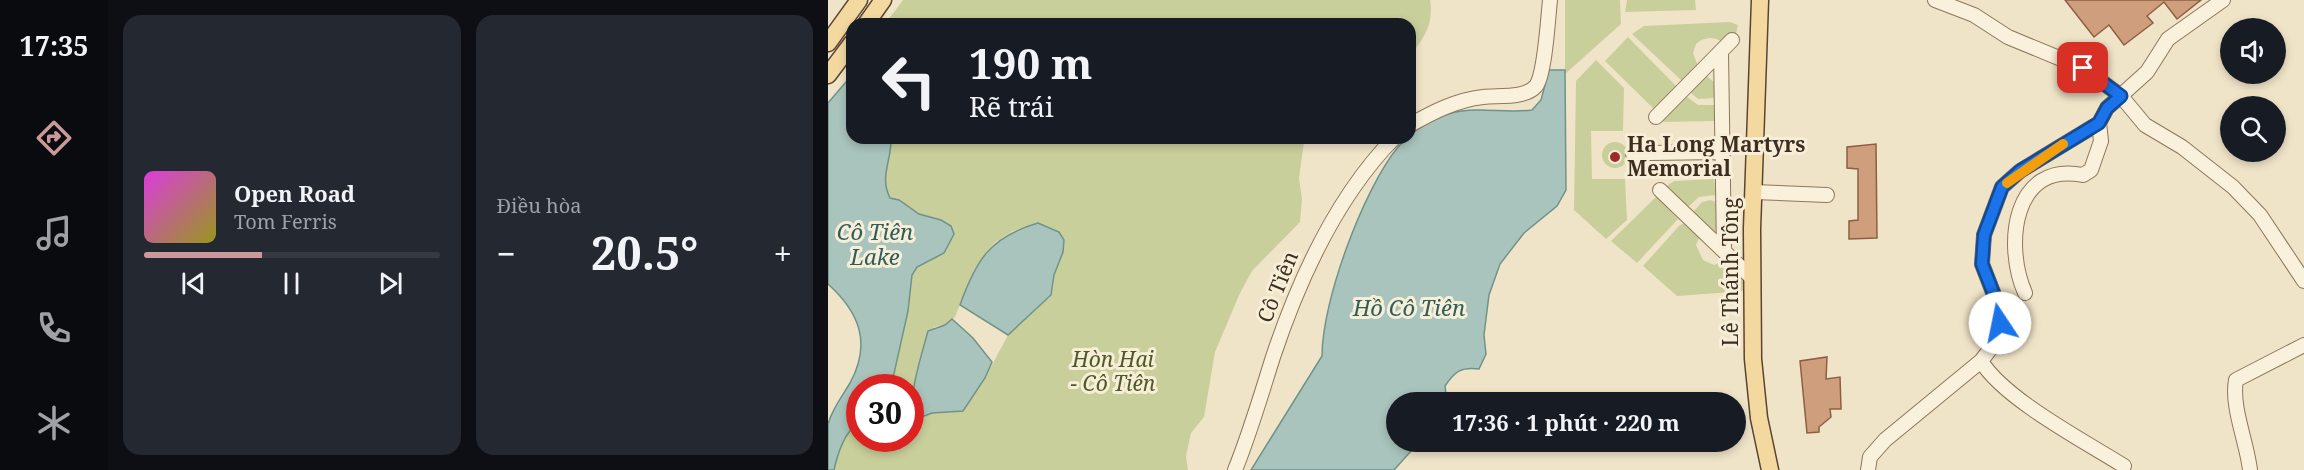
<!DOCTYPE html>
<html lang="vi">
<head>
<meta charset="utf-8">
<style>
	:root { --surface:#171b24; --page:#242831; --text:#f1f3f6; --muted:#9ea1a6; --line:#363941; --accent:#cc999b }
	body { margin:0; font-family:"Noto Serif",serif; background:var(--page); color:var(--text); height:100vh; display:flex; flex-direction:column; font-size:22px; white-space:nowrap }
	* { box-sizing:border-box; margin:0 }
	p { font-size:20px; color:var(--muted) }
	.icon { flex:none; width:33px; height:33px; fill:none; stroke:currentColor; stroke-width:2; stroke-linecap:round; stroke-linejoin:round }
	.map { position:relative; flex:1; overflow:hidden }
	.sheet { display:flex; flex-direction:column; gap:15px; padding:15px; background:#0d0f14; width:720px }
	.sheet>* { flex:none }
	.hud { position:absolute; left:18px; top:18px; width:570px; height:126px; border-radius:18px; box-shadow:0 3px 9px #0003; background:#171b24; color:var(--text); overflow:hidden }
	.buttons { position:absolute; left:1392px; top:18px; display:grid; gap:12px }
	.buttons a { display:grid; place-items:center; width:66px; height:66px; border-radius:50%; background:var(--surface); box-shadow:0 3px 9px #0003; font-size:30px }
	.speed { position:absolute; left:18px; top:374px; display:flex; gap:12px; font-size:30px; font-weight:700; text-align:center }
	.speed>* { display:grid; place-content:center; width:78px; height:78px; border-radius:50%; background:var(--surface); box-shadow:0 3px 9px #0003; line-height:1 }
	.speed .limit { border:9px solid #d22; background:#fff; color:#111 }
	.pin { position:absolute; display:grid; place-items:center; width:51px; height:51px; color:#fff; margin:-26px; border-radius:12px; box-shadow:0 3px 9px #0006 }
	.me { position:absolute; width:66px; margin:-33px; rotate:349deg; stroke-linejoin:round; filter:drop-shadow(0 0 4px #0008) }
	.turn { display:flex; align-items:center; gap:21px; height:126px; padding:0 24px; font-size:27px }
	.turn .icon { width:78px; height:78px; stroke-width:2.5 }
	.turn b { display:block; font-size:42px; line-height:51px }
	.big { font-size:45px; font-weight:700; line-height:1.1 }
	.sheet .tile { flex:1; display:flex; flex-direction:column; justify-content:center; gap:9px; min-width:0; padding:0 21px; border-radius:18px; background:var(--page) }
	.song { display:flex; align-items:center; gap:18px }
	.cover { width:72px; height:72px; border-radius:9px; background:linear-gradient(135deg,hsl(300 70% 55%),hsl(60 70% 35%)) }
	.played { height:6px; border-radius:3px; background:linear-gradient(90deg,var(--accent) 40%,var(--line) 40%) }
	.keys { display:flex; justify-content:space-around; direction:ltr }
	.heat { display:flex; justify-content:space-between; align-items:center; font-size:33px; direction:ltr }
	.sheet .tiles { flex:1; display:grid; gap:15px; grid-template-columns:repeat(2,1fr) }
	.trip { position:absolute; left:558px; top:392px; width:360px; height:60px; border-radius:30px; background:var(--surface); box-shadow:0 3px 9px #0003; font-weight:700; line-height:60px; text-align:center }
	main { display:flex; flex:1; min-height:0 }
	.tabs { display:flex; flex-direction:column; width:108px; justify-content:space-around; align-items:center; background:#090b0e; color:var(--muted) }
	.tabs .icon { width:42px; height:42px }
	.tabs .selected { color:var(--accent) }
	.tabs b { font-size:27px; color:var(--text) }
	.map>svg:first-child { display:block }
</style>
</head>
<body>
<main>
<nav class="tabs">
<b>17:35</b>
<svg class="icon selected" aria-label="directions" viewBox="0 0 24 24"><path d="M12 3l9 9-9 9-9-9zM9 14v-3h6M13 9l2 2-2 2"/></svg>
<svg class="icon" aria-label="music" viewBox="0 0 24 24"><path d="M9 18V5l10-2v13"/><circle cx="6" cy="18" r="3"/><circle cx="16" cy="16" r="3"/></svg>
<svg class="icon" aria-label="phone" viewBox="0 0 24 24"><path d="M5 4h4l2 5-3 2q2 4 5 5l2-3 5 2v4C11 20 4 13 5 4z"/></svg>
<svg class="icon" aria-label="climate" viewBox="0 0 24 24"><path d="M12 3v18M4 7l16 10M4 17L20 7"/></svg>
</nav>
<section class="sheet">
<div class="tiles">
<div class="tile">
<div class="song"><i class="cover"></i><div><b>Open Road</b><p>Tom Ferris</p></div></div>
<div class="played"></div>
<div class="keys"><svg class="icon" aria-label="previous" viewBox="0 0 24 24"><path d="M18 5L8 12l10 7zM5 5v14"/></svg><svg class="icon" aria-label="pause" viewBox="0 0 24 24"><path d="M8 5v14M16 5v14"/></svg><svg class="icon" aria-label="next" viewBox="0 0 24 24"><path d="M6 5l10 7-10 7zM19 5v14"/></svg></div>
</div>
<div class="tile"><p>Điều hòa</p>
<div class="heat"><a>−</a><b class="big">20.5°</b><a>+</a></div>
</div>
</div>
</section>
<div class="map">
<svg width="1476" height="470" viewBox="0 0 1476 470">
	<rect width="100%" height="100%" fill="#f0e4c8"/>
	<path fill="#c9cf9b" d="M75,0H602C606,22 597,38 582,55V24H57Z
		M737,0H792L793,24L737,74Z
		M799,0H867L868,10L797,12Z
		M902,22L910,25L908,34L894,42C886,36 876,37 868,44L865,53L870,66L855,82L804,34L816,26Z
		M800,37L848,86V89L827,110L777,61Z
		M768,60L796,88L795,131H763L764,179H797L799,220L778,239L746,210L748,81Z
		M876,74L887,83L888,98L870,99L862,92Z
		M858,96L870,105H886L888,121L835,122L834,120Z
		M63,138H484L476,142L471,178L474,199L472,222L424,271L412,293L387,352L376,417L363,433L358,456L360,470H6C9,456 17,429 31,424L32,438H82L83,421L104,413L135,411L157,378L180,335L225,288L226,275L235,252L210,223L185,231L166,243L146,270L127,317L117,325L106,327L90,367L83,404L82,387H63L80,311L84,275L89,267L102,261L123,226L91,214L71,200L62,198C51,177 64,160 63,138Z
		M774 155a13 13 0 1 1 26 0a13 13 0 1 1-26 0Z
		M886,179L888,195L871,197L859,208L836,188L846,181Z
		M829,196L850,219L809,263L783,241Z
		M882,200L888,202L889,231L884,233L864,213L874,202Z
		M858,222L872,236L868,245L875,260L886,265L899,260L919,277L918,291L849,296L815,266L851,226Z"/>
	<path fill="#a9c4bc" stroke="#6f938a" stroke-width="1.5" d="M721,70H737L738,190L729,206L696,233L672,264L661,295L656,335L658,354L651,369C633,367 627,371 617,386L619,402H568V441H592L566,470H423L494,356C494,301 535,190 570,147C581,134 597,123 614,116C643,104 674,114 704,110L713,100Z
		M24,75V138H63C64,160 51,177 62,198L71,200L91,214L113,220L123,226L126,234L116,253L89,267L84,275L80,311L63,387H32L31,424C17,429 9,456 6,470H0C0,456 0,437 0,424C4,409 15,395 22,383C44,343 31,312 0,284V103Z
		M210,223L231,232L236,240L235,252L226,275L223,295L180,335L132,305C148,260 162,237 210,223Z
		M124,319L145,338L164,362L157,378L135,411L104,413L83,421C82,391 92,360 100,331L117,325Z"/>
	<path fill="#cf9f7d" stroke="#8d5f41" stroke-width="1.5" d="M1237,0H1373L1349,19L1336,2L1319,16L1325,23L1296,45L1281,25L1266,37Z
		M1048,144L1049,238L1021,239V221L1030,220V169L1019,168V147Z
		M999,357L998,379L1012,377L1013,409H1002L1003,417L991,427V432L979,433L972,361Z"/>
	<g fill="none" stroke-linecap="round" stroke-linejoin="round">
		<g stroke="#8d765c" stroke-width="16">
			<path id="minor" d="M1107,0L1146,15L1180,37L1255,68L1293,96L1317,125L1354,147L1405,187L1432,215L1476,281
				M893,52L896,251
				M828,117L904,40
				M582,125C605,112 628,100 655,97C669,95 697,99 708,86C717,74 720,18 722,0
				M820,153L895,152
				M805,154L812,153
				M832,190L925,279
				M926,192L999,195
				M1197,293C1176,245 1185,161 1255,175L1263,170L1273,141L1271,123
				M1153,361C1176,399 1256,441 1296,466
				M407,470C422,433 433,395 445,357C471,279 508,197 566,138
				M1040,470L1042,457L1057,440L1153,361L1170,339V305L1154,264L1156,235L1174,187L1192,171L1271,123L1279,108L1319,72L1340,39L1395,0
				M1422,470C1419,442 1403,407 1408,380L1476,345"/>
		</g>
		<g stroke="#5b4430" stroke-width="19">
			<path id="major" d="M932,0L924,229L925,359L931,418L942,470
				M38,24L55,0
				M0,43L31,0
				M0,75L24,43"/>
		</g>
		<path stroke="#8d765c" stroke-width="2" stroke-dasharray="4.5 3" stroke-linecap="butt" d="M784,154H793"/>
		<use href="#minor" stroke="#faf1dc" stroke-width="14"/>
		<use href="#major" stroke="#f3d9a0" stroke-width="16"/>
	</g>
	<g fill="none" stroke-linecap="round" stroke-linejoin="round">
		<g stroke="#114b97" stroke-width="15">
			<path id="route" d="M1172,323L1170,305L1154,264L1156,235L1174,187L1192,171L1271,123L1279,108L1293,96L1255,68"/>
		</g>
		<use href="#route" stroke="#1a73e8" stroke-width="10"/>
		<path stroke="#f59e0b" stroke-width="10" d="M1179,183L1235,144"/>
	</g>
	<circle fill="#9e2a2b" stroke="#f7eed8" stroke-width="2" cx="787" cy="157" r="6"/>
	<g text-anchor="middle" stroke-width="6" stroke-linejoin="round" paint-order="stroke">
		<g font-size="21" font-weight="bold" fill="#3d2e20" stroke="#f7eed8" text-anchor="start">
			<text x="799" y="152">Ha Long Martyrs<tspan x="799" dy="24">Memorial</tspan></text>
		</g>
		<g font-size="21" fill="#3d2e20" stroke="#f7eed8">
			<text transform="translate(903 272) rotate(-90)" y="7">Lê Thánh Tông</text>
			<text transform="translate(450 287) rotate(-68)" y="7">Cô Tiên</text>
		</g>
		<g font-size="21" font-style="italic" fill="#4d5a26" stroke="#f7eed8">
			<text x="285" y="367">Hòn Hai<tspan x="285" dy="24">- Cô Tiên</tspan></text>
		</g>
		<g font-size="22" font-style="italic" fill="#2f5d5a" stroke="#f7eed8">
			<text x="47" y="240">Cô Tiên<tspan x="47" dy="25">Lake</tspan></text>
			<text x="581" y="316">Hồ Cô Tiên</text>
		</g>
	</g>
</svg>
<div class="buttons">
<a><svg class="icon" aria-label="sound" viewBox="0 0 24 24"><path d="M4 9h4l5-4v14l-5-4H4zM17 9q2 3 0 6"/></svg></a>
<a><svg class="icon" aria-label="search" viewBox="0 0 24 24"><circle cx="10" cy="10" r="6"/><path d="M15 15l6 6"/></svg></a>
</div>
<div class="speed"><div class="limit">30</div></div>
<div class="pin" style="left:1255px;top:68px;background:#d93025"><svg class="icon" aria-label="arrive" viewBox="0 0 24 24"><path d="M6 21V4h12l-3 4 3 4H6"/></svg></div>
<svg class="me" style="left:1172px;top:323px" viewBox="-20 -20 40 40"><circle r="19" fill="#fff"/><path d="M0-13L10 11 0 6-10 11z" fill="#1a73e8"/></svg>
<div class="trip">17:36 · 1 phút · 220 m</div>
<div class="hud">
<div class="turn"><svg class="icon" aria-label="left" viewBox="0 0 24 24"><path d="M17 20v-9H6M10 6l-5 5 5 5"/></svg><div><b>190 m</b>Rẽ trái</div></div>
</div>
</div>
</main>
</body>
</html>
